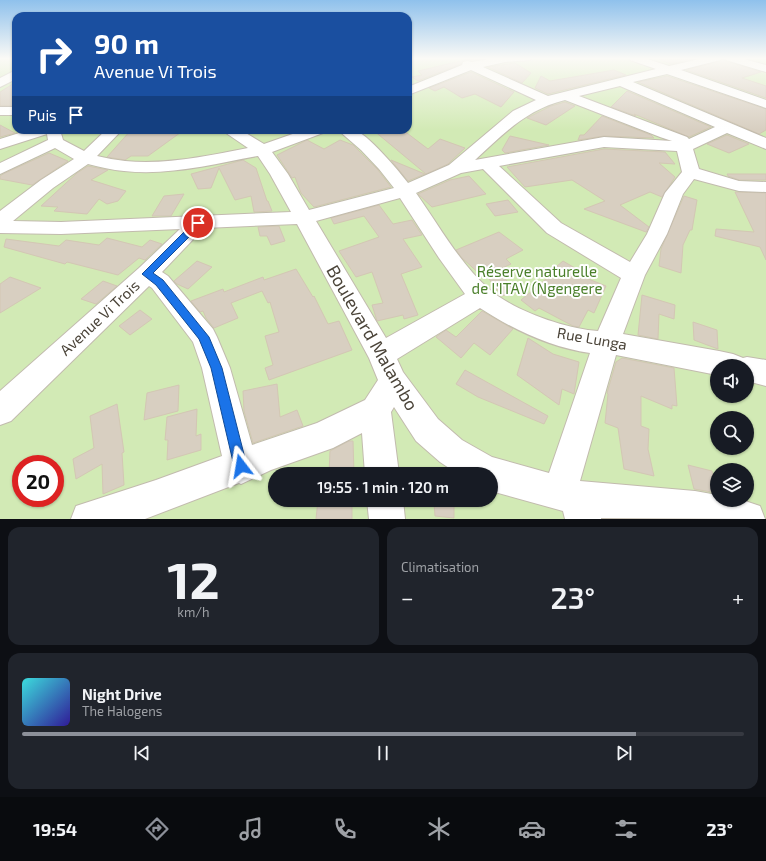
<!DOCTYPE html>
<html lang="fr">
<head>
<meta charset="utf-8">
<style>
	:root { --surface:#171b24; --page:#20242c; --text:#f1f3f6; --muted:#9ea1a6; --line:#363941; --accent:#8c9099 }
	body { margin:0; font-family:"Exo 2",sans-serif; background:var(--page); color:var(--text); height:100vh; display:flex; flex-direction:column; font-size:15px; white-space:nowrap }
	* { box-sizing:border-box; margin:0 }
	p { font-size:13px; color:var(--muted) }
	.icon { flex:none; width:22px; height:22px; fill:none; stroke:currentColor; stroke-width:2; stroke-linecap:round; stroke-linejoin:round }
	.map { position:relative; height:519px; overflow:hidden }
	.details { display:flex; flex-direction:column; gap:8px; padding:8px; background:#0d0f14; flex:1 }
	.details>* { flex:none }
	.banner { position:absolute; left:12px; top:12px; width:400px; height:122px; border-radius:12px; box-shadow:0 1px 3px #0004; background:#1a4fa0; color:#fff; overflow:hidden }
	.controls { position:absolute; left:710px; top:359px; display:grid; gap:8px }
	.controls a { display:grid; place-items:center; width:44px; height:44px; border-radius:50%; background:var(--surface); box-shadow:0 1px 3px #0004; font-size:20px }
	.speed { position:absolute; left:12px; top:455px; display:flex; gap:8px; font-size:20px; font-weight:700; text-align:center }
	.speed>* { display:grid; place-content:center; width:52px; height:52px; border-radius:50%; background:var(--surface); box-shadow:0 1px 3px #0004; line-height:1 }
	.speed .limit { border:6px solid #d22; background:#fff; color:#111 }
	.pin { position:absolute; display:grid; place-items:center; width:34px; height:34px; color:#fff; margin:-17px; border:2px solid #fff; border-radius:50%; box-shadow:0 1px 4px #0007 }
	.me { position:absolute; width:44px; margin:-22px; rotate:346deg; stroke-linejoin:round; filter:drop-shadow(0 0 3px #0008) }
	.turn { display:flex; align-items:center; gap:14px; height:84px; padding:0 16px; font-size:18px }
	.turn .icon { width:52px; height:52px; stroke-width:2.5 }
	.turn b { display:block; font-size:28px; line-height:34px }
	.then { display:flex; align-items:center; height:38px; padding:0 16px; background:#0003; gap:8px; font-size:15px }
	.big { font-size:30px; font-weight:600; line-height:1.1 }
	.details .card { flex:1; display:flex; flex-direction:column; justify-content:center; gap:6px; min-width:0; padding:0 14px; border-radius:12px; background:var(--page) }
	.details .dial { align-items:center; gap:0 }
	.dial b { font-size:52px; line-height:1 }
	.song { display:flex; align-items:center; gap:12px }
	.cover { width:48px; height:48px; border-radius:6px; background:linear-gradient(135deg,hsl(180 70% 55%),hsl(250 70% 35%)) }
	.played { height:4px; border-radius:2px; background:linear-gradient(90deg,var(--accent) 85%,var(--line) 85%) }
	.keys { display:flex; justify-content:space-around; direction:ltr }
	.heat { display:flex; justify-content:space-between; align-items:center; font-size:22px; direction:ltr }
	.details .tiles { flex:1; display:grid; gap:8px; grid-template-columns:1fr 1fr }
	.card:last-child { grid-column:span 2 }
	.trip { position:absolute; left:268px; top:467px; width:230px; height:40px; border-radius:20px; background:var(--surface); box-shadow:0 1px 3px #0004; font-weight:600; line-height:40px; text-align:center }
	.tabs { display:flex; height:64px; justify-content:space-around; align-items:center; background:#090b0e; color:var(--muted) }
	.tabs .icon { width:28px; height:28px }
	.tabs .selected { color:var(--accent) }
	.tabs b { font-size:18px; color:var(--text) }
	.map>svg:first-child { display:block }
</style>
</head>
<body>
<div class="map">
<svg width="766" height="519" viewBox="0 0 766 519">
	<rect width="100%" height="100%" fill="#f6f3ec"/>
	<path fill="#d2eab5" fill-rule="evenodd" d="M0,58H16V130H408V58H766V519H0ZM717,366H747V396H717ZM717,418H747V448H717ZM21,464H55V498H21ZM717,470H747V500H717ZM275,474H491V500H275Z"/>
	<path fill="#d8cfc1" stroke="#d3c7b4" d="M473,58L482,59L463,61L461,64L418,81L412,77L422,75L418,71Z
		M658,58H699L671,64L658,59Z
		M722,59L726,61L761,72L742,78L766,86V98L686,70L720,61Z
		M515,63L531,73L522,83L488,67Z
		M614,70L626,75L548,94L535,88L541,76L550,81Z
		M471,72L514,92L501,107L475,94L462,98L444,87L435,91L429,88Z
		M667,76L766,109V130L759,134L638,82Z
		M16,82V106H0V92Z
		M627,91L711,127L689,137L634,114L636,116L611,107Z
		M565,102L575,106L546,125L527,118L551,106Z
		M602,116L651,135L654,138L604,136L578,140L580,135H584Z
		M0,125L15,133L0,137Z
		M131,130H184L148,156H131L125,160L107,157Z
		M373,130H403L428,149L440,139L465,148L448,164L426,174Z
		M727,135L749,144L729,153L707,144Z
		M510,136L549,145L505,153L502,150Z
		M307,140L324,149L340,140L353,145L378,170L391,187L314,207L301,193L295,177L292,178L277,155Z
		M604,149L665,152L675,164L659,163L675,177L662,197L650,192L620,205L649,227L646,232L584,209L605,201L572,180L525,187L507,167Z
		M49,153L68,161L32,185L0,179V176L5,173Z
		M243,160L256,168L267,201H268L272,211L254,212L251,196L235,200L219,168L211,188L198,189L191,174Z
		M391,160L425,174L408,181Z
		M88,166L108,170L91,180L126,191L118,201L107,204L99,199L87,214L54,211L58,207L41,206L77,173Z
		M727,174H766V180H739L728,176Z
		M469,176L486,194L432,207L418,194L450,180Z
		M735,192L766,193V260L760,247L715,236L716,229L754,232Z
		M184,194L171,216H152L164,196Z
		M684,196L697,200L692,230H690L683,245L681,273L659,266L661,249Z
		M508,200L518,212L495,216L486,204Z
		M379,205L393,224L412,220L422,235L403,239L422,267L401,274L418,315L404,319L403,315L377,321L372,305L383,303L372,272L356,277L339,251L379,237L364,216L334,224L331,218Z
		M279,226L285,241L271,245L267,236H260L258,227Z
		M499,232L523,250L506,259L511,264L498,270L516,292L502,296L486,275L483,277L462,258L456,250Z
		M107,238L142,247L150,240L162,244L145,260L139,258L118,275L67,262L65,264L4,247L6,239L59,246L66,240L99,245Z
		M197,261L212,267L188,289L177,284L174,281Z
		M563,261L580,271L576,274L606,286L594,313L588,310L579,327L573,326L539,308L535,311L521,300L552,274L550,272Z
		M296,269L313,297L314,296L328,324L339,321L352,350L269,380L265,368L273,365L265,336L279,332L270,302L268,303L262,291L231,303L238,318L214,328L206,318L203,311L200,312L191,301L223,289L224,292L263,277L264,280Z
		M10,277L41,288L0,313V284Z
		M103,281L117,286L96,304L81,299Z
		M642,295L675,305L674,319L659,314L658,339L638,335Z
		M140,310L152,319L130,335L119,326Z
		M482,311L513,329L490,355L474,343L461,358L436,337L446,330L456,337Z
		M693,322L717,330L718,349L694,340Z
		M528,338L553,354L579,362L574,394L562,389L559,405L517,375Z
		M622,358L674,368L677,406L672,405V409L641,396V426L649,429L648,449L654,476L624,469L618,428L605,423L608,394L607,393L616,362Z
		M465,370L548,416L544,424L478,397L456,384Z
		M277,384L280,417L297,410L303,426L253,443L244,411L243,391Z
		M179,385L178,411L144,420L147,393Z
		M117,404L124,452L122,453L124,485L103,494L102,464L76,479L73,459L94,448L90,416Z
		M197,409L196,436L201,434V450L167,460L168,440H165L167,417Z
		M349,441H353L354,474H329L330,451Z
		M688,465L712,471L717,493L694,489Z
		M318,500H352V519H316Z
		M434,503L454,504V518L435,516Z"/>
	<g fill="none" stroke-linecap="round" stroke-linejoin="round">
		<g stroke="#c2bbae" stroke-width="2">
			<path id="minor" d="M495,58H531L530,60L505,62L483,67L548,96L656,69L630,60L629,58H644L669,66L704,58H721L720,60L681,70L766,100V108L667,74L633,82L766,138V149L727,133L693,149L699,169L739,181L766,182V192L739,191L694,179L683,194L667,234L645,275L623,334L719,351L733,354L743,358L747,357L766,360V386L747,381V366H717V375L616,355L580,481L695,491L717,495V500H742L760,506L765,519L601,518V519H565L563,511L491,491V474H458L440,462L416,441L394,407L391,412L399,474H365L362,433L333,448L271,470L241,484L239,483L145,519H71L76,506L156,480L222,456L202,368L193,342L152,288L149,286L11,421L0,425V391L139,268L180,229L61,234L0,233V211L41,180L74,159L55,148L0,174V163L48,140L47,134L0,149V139L29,130H60L63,140L84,151L106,130H122L97,156C106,158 116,160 125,161C166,165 207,156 248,148L226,133L224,130H241L264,144L304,130H325L323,133L272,152L288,174L309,210L394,188L379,169L361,150L338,130C342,130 349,129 354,130C367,133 399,171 408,183L449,165L513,111L536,100L471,70L408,95V87L462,65L463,62L467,61L472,62ZM620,86L715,127L689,139L687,137L579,96ZM565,100L660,137L672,141L604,137L475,160C504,134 525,110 565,100ZM604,147L677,151L682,172L665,193L647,234L630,262L561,223L499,166ZM258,156L270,174L291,212L61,222L13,221L53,188L88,164C100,167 112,170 124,171C169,176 214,164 258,156ZM483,169L547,233L621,278L598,331C566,329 514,311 489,289C460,264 438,224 416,193L461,173ZM400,198L439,258L465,294L386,338L316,221ZM297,224L369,358L378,380L365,400L317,423L252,445L230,368L217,337L213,329L168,276L162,272L204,228ZM480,308C512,329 552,348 590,353L549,473L492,457L462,440L438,419L403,372L397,359Z
				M725,58H740L766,65V72L726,60Z
				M16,70V79L0,87V78Z
				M0,107H16V115H0Z
				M367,500H403L405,519H369Z"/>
		</g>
		<use href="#minor" fill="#fff" fill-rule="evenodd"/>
	</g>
	<linearGradient id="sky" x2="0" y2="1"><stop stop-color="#8fc1ec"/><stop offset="0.45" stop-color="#fbfaf6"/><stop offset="1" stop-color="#fbfaf6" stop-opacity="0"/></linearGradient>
	<rect width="766" height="130" fill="url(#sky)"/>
	<path fill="#1a73e8" stroke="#114b97" d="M198,220L202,223L201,225L153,273L163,280L209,337L222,368L247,466L245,471L241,473L236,471L234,466L211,368L199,339L156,285L142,274L195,221Z"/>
	<g text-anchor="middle" stroke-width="4" stroke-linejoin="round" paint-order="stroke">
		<g font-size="15" fill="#4a7f2a" stroke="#fff">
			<text x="537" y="277">Réserve naturelle<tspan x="537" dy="17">de l'ITAV (Ngengere</tspan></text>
		</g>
		<g font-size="15" fill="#4b4439" stroke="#fff">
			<text transform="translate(100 318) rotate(-43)" y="5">Avenue Vi Trois</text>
			<text transform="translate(592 339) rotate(10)" y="5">Rue Lunga</text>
		</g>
		<g font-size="18" fill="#4b4439" stroke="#fff">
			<text transform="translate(372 338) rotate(60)" y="6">Boulevard Malambo</text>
		</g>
	</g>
</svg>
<div class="controls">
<a><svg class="icon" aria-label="sound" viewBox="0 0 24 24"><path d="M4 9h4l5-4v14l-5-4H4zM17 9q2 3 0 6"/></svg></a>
<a><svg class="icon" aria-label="search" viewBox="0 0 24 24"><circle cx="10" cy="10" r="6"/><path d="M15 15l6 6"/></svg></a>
<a><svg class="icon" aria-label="layers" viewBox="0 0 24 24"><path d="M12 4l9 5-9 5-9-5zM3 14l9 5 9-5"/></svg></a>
</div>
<div class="speed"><div class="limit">20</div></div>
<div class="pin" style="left:198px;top:223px;background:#d93025"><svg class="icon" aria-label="arrive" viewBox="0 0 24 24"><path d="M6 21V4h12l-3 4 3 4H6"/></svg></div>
<svg class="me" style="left:241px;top:466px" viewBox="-20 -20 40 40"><path d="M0-17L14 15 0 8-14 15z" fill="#1a73e8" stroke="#fff" stroke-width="4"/></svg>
<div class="trip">19:55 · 1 min · 120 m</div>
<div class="banner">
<div class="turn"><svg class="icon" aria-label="right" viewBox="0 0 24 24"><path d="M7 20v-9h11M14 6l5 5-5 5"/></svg><div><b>90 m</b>Avenue Vi Trois</div></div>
<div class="then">Puis<svg class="icon" aria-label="arrive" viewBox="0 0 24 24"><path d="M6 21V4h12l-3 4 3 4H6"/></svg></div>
</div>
</div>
<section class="details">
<div class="tiles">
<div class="card dial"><b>12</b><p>km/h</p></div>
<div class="card"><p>Climatisation</p>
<div class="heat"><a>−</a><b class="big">23°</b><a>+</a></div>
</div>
<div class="card">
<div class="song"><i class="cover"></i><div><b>Night Drive</b><p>The Halogens</p></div></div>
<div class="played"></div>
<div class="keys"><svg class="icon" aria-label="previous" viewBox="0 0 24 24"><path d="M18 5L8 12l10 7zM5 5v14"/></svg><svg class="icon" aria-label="pause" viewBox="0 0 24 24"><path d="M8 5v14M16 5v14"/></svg><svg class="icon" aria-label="next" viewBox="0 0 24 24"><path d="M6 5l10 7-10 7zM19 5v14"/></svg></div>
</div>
</div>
</section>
<nav class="tabs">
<b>19:54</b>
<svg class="icon selected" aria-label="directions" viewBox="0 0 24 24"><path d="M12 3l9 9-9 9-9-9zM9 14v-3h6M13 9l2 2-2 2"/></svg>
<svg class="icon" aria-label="music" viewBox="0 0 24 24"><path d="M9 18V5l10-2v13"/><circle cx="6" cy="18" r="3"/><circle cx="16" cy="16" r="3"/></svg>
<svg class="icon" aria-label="phone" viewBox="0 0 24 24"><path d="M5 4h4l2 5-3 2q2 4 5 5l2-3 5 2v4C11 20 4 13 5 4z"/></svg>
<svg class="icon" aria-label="climate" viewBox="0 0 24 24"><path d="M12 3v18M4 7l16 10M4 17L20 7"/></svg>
<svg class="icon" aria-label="car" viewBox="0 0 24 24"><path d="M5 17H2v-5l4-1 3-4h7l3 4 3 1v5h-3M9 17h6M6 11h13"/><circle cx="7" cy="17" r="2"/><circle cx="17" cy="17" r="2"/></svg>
<svg class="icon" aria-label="filters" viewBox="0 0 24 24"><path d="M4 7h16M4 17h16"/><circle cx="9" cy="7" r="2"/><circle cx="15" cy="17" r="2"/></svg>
<b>23°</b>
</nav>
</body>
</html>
